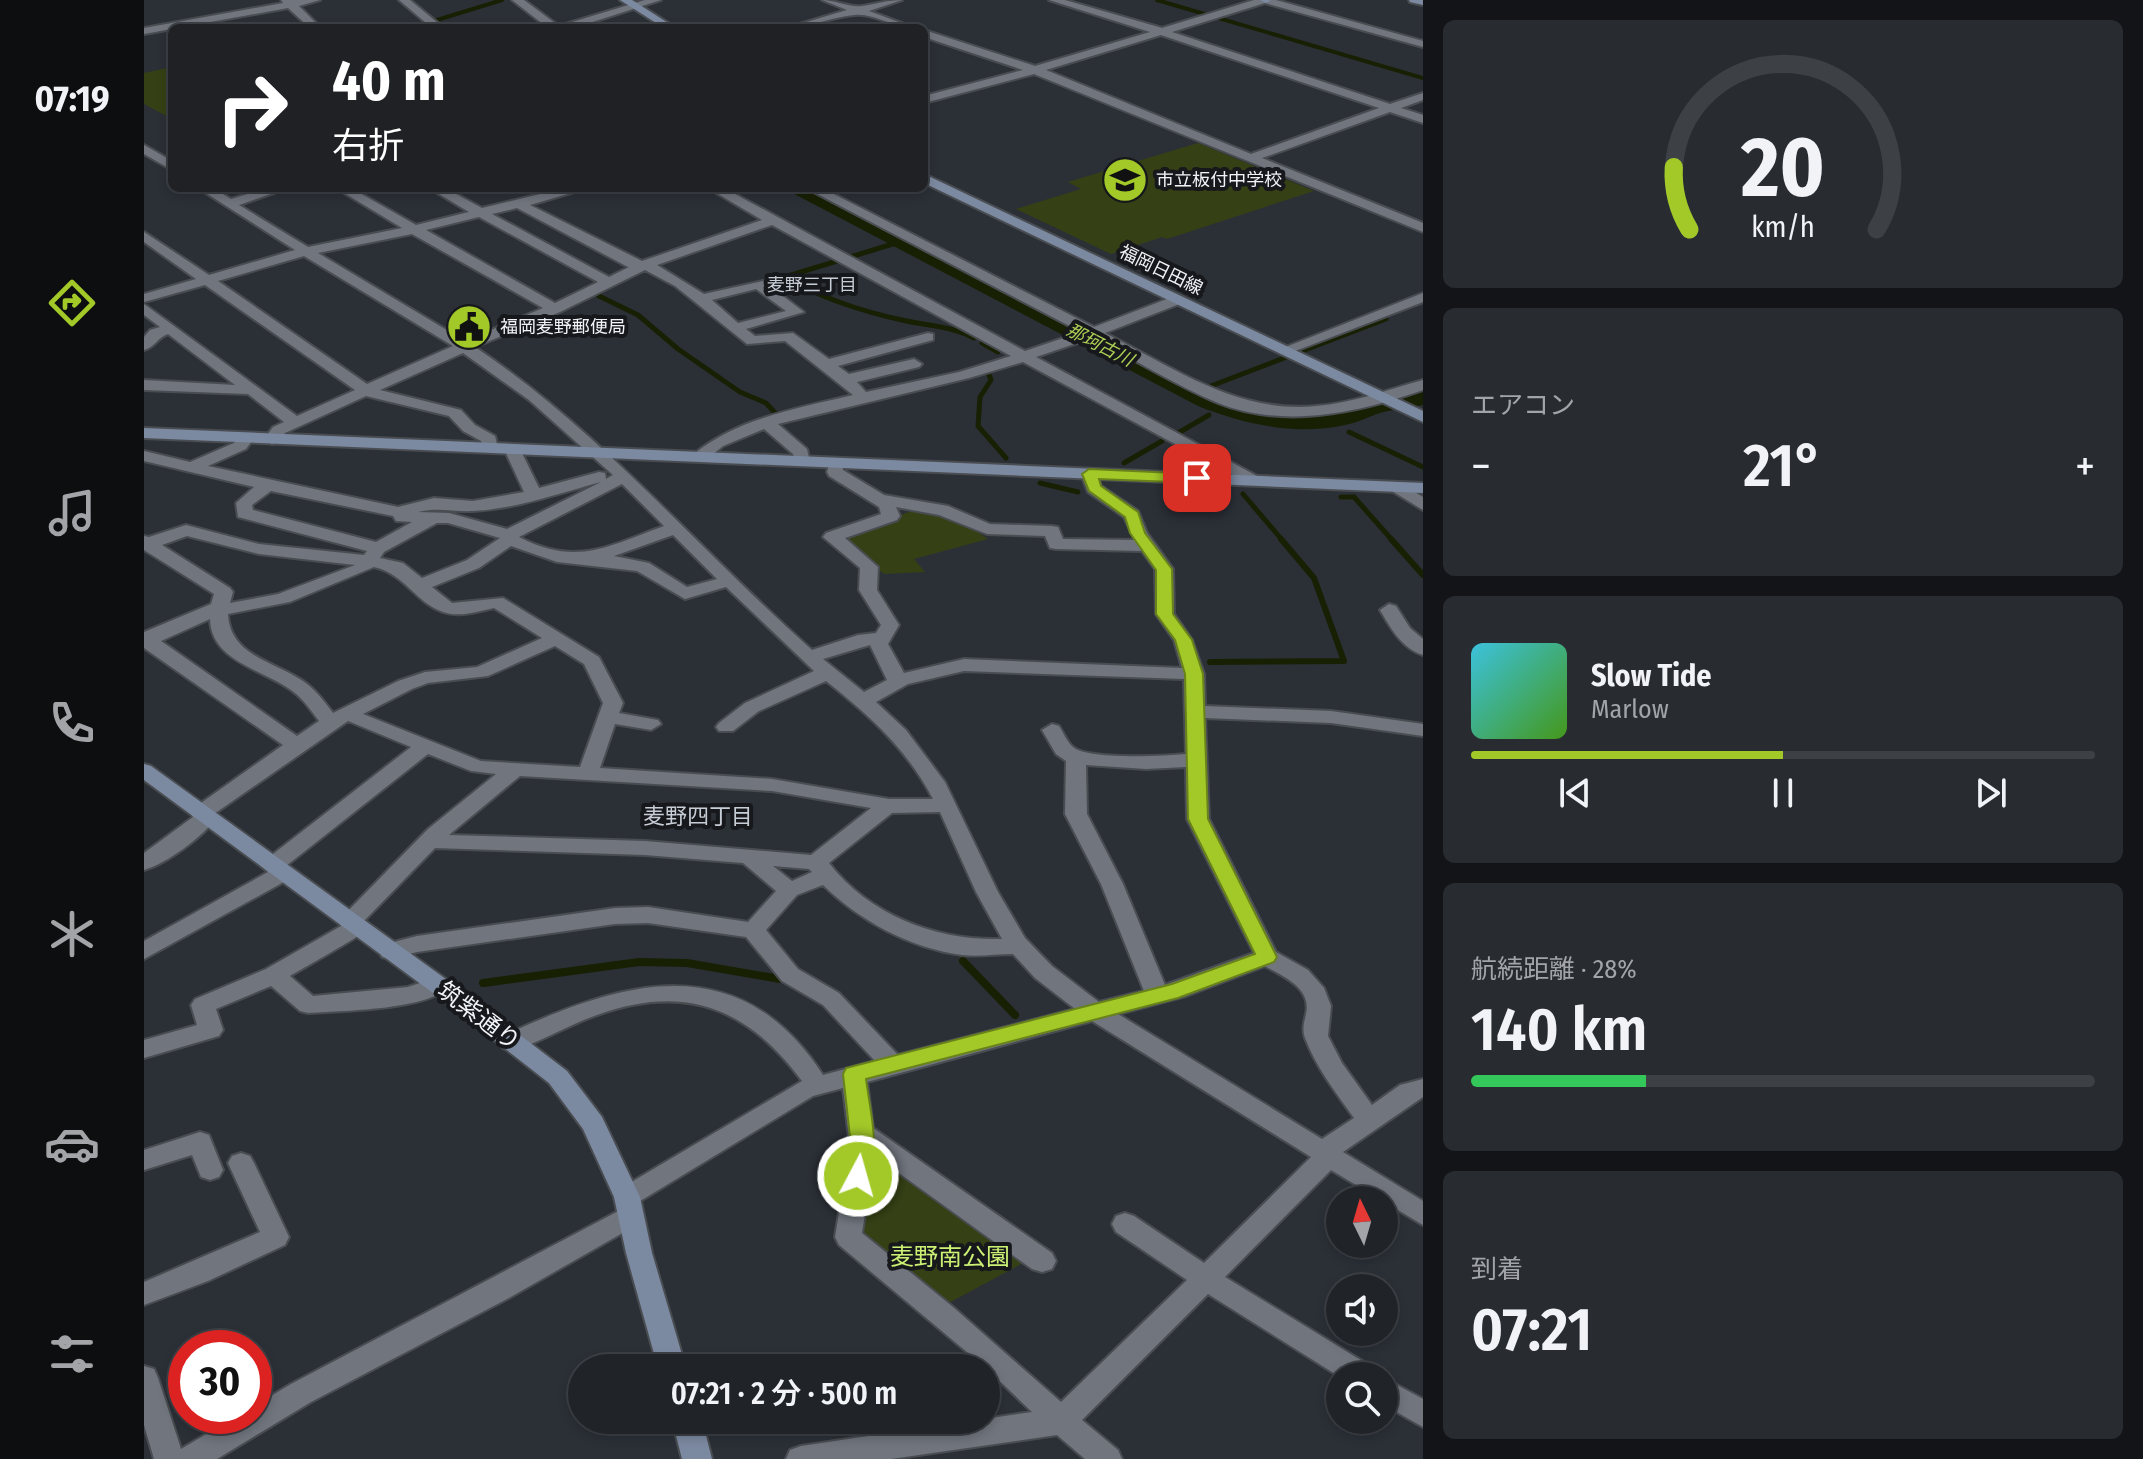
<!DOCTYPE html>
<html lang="ja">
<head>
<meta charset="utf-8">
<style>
	:root { --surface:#202429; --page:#282c31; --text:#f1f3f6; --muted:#a2a4a8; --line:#3d4146; --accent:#a2c928 }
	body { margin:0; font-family:"Fira Sans Condensed","Noto Sans JP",sans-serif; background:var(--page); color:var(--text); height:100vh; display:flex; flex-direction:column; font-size:30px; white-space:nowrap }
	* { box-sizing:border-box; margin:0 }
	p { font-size:26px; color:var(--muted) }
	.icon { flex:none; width:44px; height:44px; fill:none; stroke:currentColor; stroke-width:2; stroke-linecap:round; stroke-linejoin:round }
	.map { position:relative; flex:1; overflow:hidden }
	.drawer { display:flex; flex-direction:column; gap:20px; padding:20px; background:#121417; width:720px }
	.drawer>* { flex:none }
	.hud { position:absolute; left:24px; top:24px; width:760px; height:168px; border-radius:12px; box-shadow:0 4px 12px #0003,0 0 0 2px var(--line); background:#202124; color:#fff; overflow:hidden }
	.needle { width:52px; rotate:355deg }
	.tools { position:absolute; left:1182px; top:1186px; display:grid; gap:16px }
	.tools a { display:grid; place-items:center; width:72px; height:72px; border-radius:50%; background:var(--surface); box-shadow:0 4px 12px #0003,0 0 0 2px var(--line); font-size:40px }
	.speed { position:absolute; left:24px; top:1330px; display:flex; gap:16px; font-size:40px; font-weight:700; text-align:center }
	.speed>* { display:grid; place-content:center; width:104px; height:104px; border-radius:50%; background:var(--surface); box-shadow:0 4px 12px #0003,0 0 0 2px var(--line); line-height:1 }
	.speed .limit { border:12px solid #d22; background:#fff; color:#111 }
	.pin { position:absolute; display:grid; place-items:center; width:68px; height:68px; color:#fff; margin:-34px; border-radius:16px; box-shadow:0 4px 12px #0006 }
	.me { position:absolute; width:88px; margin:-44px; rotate:6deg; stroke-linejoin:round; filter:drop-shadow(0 0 6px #0008) }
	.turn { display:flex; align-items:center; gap:28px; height:168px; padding:0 32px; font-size:36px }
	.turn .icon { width:104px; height:104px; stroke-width:2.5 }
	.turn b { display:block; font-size:56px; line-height:68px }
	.big { font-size:60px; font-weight:600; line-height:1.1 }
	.drawer .widget { flex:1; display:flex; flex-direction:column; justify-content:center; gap:12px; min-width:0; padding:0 28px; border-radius:12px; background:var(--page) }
	.drawer .dial { align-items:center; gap:0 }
	.dial svg { height:208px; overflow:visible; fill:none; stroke:var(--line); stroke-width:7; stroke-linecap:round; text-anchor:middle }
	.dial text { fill:var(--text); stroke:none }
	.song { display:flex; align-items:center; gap:24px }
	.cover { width:96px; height:96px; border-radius:12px; background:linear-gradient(135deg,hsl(190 70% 55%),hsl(100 70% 35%)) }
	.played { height:8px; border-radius:4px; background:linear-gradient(90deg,var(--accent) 50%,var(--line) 50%) }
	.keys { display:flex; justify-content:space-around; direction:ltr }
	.heat { display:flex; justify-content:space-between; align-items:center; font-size:44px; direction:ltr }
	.charge { height:12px; border-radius:6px; background:linear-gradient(90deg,#34c759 28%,var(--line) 0) }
	.trip { position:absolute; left:424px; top:1354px; width:432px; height:80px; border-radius:40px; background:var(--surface); box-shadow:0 4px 12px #0003,0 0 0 2px var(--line); font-weight:600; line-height:80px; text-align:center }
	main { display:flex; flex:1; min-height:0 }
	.menu { display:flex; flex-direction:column; width:144px; justify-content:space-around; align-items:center; background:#0d0e10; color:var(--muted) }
	.menu .icon { width:56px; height:56px }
	.menu .on { color:var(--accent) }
	.menu b { font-size:36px; color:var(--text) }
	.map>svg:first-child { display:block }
</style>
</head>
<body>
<main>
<nav class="menu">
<b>07:19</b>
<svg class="icon on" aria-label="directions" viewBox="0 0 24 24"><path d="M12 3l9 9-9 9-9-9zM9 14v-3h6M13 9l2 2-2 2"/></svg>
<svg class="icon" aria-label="music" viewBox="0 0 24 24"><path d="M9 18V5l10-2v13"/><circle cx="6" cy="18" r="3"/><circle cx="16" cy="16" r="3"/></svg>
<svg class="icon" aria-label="phone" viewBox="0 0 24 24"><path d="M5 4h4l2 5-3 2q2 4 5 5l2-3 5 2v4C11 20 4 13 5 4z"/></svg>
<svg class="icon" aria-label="climate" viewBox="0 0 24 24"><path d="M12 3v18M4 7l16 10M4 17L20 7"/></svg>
<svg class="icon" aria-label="car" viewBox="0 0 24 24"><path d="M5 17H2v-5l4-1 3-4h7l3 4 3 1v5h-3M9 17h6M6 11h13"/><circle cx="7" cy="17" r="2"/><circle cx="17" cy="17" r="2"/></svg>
<svg class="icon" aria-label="filters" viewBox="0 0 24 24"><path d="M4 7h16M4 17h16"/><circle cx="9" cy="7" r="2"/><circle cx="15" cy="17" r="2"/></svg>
</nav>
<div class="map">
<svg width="1279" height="1459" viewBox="0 0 1279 1459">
	<rect width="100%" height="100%" fill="#2b3037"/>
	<path fill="#354115" d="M28,67V119L0,104V73Z
		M1054,143L1170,191L1023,239L1018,237L967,254L872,209L937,189L924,182Z
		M773,509L813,518L844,539L770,559L781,572L740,574L697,540L699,536Z
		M728,1152L881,1262L801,1305L715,1233Z"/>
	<path fill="#182003" d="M639,188H662L1047,387L1167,415L1189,414L1279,387V405C1265,408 1250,409 1236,413C1224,417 1213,423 1201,425C1152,436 1099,424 1054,406Z"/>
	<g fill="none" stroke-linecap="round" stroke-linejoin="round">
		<path stroke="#182003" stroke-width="4" d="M1013,0L1279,78
			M267,28L358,0"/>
		<path stroke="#182003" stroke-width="5" d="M644,276C670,297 725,313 758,320C783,326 808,326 830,338
			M644,276L752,243
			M455,296L494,315L534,349L596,392L622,403L634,416
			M838,343L854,352
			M844,372L847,380L836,397L834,426L862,458
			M1059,389L1242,319
			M1205,432L1279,467
			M1034,433L1065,415
			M980,463L1018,441
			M896,483L934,492
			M1099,494L1139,541
			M1197,497H1210L1249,541"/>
		<path stroke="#182003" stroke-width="6" d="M1247,539L1279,575
			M1066,662L1200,661L1170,578L1137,539"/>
		<path stroke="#182003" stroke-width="8" d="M819,961L871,1015
			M339,983L495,962L543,963L636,979"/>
		<g stroke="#494d52" stroke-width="4">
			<path id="street" d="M137,0H176L155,6L177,28H166L144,8L0,34V28L139,3Z
				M255,0H266L300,28H288Z
				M368,0H380L415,26L501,0H517L430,28H404Z
				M678,0C691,0 706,8 718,6C732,4 744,0 758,0L725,11L771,28C751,28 727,12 710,15C686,17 666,28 642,28L703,10Z
				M905,0H921L1018,28L1110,0H1132L1279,41V47L1121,3L1028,32L1246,104L1279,93V100L1257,108L1279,115V123L1246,112L1118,158L1279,223V232L890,74L780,103V96L879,70L780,37V30L891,66L1006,32ZM1017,35L1235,108L1107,154L902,70Z
				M0,145L28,161V170L0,154Z
				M54,188H69L87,199L124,188H144L95,205L164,247L258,228L192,188H207L272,225L325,212L285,188H301L338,208L422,188H444L386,205L498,261L618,220L564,188H580L881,351L937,332L662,188H678L950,327L1028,297H1038V303L961,333C1028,367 1094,414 1172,406C1209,403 1243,390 1279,380V390C1214,413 1140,429 1074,403C1031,385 990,359 948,338L892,357L1113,476L1115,480L1113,484L1107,485L879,362L825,378L634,424L663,449L666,462L664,465H652L649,454L620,429L579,446L562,460H550V454C594,418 655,408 709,395L641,341L603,344L531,286L501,270L416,312L331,347C458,432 554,549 668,650L714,635L732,633L737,625L715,590L716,568L679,537L682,533L737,514L735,507L685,476L683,472L686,460H698L699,470L740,495L804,506L846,524L908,526L914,527L919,539L991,540L980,517L944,492L937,474L945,469L951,470L957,486L994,511L1003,533L1029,569L1030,614L1048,640L1060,674L1061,706L1187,711L1279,724V736L1187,723L1061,718L1065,819L1132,952L1164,970L1180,988L1187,1006L1184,1036L1198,1063L1228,1105L1256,1085L1279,1079V1097L1199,1152L1279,1201V1225L1187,1170L1081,1277L1228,1367L1232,1376L1196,1377L1064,1294L938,1420L974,1450L978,1459H941L913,1435L747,1459H642L646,1450L657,1446L888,1412L842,1368L695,1245L691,1237L706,1146L699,1088L669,1096L488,1206L496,1209L500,1216L496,1223L363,1299L167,1402L73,1459H10L0,1425V1366L10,1369L14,1378L37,1449L93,1416H110V1406L147,1384L482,1207L474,1204L470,1197L474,1190L658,1081C604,1008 541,983 453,1015C424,1025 397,1042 368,1051L359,1048L356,1042L359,1036C477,981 595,945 679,1075L731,1061L679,1005L638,981L602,937L504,923L471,924L273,952L246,959L238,957L235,951L238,945L273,936L471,908L504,907L604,922L632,891L599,863L501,855L291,848L219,922L225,928C222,933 158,969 146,976L169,996L264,987L293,977L301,979L305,985C290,1010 193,1011 164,1013L156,1011L127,986L72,1009L79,1030L75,1036L0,1058V1040L53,1025L47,1005L51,999L122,969L197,926L195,922L198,917L284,829L352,774L327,771L284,754L142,866L150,873L147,878L0,959V941L124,872L117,866L120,861L267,747L204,721L70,814L73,817C60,836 22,864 0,870V853L49,817L46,813L50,808L139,745L0,648V632L67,604L70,594L0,550V536L5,537L42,525L115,544L220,555L223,551L94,517L92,503L110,487L0,461V451L46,462L90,443L96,435L102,433L110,438L102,449L64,466L254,507L290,498L329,501L380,492L360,449L368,444L376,449L395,488L455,472L461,473L462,479L469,475L385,400L319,353L236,390L317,410L331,425L351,436L354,448L352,451H340L337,441L319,431L305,416L222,396L141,433L134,442L128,444L120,439L129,427L140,422L104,394L0,390V380L91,385L24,334C14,337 10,348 0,350V337L6,330L16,327L0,315V304L153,416L211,390L61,285L0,302V294L52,279L0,242V232L65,275L151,250ZM373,208L484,267H485L465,277L348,214ZM335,217L454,282L411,303L282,230ZM628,225L867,356L815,372L722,392L713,382L775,367L778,364L770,359L705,374L694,366L789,340V334L784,333L685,359L649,333L611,336L602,329L660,312L619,281L560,294L513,265ZM268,234L399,308L321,341L174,253ZM160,256L309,346L223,384L74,281ZM612,289L642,311L594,323L568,300ZM457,482L363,529L305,513L274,512C293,507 310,512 329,511C372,509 416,493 457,482ZM478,484L520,526C464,546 433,567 375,537ZM127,491L249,516L252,521L268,522L232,542L109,510L108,505ZM752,507L795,515L843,534L901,536L906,548L912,549L998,551L1011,569L1012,614L1030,640L1038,668L820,659L760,673L744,644L755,625L733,590L734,567L701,538L753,520L756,516ZM293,523H304L356,538L323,560L278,578L259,563L236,558L240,552ZM529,535L573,579L543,587L505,563L470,556ZM43,536L115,554L211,565L134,594L86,603L89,592L86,588L18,545ZM367,546L413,562L493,571L541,599L582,587L670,671L601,703L575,723L572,727L575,731H589L615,711L682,681C725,715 763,749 789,799H745L628,779L456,768L471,724L507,730L517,724L514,720L475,713L479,703L455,657L359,598L308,603L288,587L335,568ZM230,567C261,574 272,603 299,612C314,618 335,611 350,608L398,638L333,667L281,672L254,681L189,713C180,701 171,689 159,681C130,661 86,656 84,614L146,602ZM66,619C67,660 116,669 144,688C157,696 166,709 175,721L153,736L17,641ZM726,645L743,680L720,692L679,659ZM411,646L440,664L459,703L436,767L337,761L219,714L268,689L284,683L344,676ZM820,671L1040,679L1042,754C1021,756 943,760 929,747C923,742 919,732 915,726L908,724L898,730L912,754L922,761L921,814L957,884L1000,991L955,1002L908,966L881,938L854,892L801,782L762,730L732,702L764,684ZM942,765L1002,769L1042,767L1043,819L1110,953L1021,985L979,884L943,814ZM376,776L628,791L727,808L667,855L501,841L305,835ZM796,812L832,892L858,939C794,941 726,916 685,863L748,813ZM629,866L665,869L668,872L648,881ZM679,885C716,921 766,948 818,955C835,957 852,954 869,954L891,978L931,1009L754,1055L695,993L654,969L622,930L653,895ZM1121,966C1140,977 1168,988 1162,1014C1160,1023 1158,1029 1161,1038C1172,1067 1192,1093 1210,1118L1178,1139L974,1014L1042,996ZM948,1021L1167,1157L1060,1263L990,1216L981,1213L972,1216L968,1224L972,1232L1043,1280L917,1402L809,1307L718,1233L730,1155L888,1269L898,1272L908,1269L912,1261L908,1253L729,1128L723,1082Z
				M1279,293V302L1146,353L1141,354L1134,350Z
				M1254,482L1279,497V510L1248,491L1246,487L1248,483Z
				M1245,604L1252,606L1266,628L1279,639V655C1258,649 1246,627 1236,610Z
				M56,1132L65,1135L79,1170L75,1177L66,1180L57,1177L48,1155L0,1170V1150Z
				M97,1153L106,1156L110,1163L145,1237L141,1245L64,1281L0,1305V1282L116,1232L84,1163L88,1156Z
				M1240,1378L1279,1399V1427L1240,1405Z"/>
		</g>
		<g stroke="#494d52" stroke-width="4">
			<path id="secondary" d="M476,0H488L532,28H520Z
				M1116,0H1127L1122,3Z
				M1265,0H1279V5L1266,2Z
				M780,174L1279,411V422L780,183Z
				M0,428L1279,483V493L0,438Z
				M0,764L7,766L324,995L423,1071L458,1117L496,1197L508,1253L542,1368H514L482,1253L470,1197L439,1129L405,1083L308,1007L0,780Z
				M528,1420H558L568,1459H538Z"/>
		</g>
		<use href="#street" fill="#70757e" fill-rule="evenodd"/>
		<use href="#secondary" fill="#7c8aa1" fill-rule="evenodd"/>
	</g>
	<path fill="#a2c928" stroke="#69831a" stroke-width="2" d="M945,469L1053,474L1061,478L1053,483L955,479L957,486L994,512L1001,533L1028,569L1029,614L1048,640L1059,674L1064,819L1133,957L1130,962L1034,998L722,1079C726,1111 738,1153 722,1183L714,1185L705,1183L702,1176L707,1146L699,1074L702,1068L1028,984L1111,954L1044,819L1041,674L1031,640L1012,614V570L986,533L981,517L945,491L938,474Z"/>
	<defs>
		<g id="school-disc" transform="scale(2.3)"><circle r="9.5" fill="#a2c928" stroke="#16181b"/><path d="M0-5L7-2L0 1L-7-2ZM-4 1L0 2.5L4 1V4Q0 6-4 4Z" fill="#111"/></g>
		<g id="civic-disc" transform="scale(2.3)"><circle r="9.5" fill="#a2c928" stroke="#16181b"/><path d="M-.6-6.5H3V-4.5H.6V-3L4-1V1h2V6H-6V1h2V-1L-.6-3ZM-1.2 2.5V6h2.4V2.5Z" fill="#111"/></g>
	</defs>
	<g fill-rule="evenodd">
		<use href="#school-disc" x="981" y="180"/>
		<use href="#civic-disc" x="325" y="327"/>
	</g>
	<g text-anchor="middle" stroke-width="8" stroke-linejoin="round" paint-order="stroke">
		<g font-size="18" fill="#f0f3f8" stroke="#16181b" text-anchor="start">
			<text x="1012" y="186">市立板付中学校</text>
			<text x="356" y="333">福岡麦野郵便局</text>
		</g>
		<g font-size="18" fill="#f0f3f8" stroke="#16181b">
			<text transform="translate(1017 270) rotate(26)" y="6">福岡日田線</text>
		</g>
		<g font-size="18" fill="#c7cdd6" stroke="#16181b">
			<text x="668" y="291">麦野三丁目</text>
		</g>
		<g font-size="18" font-style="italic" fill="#aed155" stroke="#16181b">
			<text transform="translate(956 345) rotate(27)" y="6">那珂古川</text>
		</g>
		<g font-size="22" fill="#c7cdd6" stroke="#16181b">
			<text x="554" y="824">麦野四丁目</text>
		</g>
		<g font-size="24" fill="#f0f3f8" stroke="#16181b">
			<text transform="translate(335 1016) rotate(37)" y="8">筑紫通り</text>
		</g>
		<g font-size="24" fill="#ccf074" stroke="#16181b">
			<text x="806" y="1265">麦野南公園</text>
		</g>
	</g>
</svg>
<div class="tools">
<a><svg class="needle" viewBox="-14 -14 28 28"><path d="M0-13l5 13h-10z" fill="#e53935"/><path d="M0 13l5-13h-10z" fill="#a2a4a8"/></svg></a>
<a><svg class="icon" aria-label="sound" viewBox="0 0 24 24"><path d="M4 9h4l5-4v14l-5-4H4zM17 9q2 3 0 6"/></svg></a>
<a><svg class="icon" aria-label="search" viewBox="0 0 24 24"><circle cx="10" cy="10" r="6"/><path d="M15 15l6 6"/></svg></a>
</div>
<div class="speed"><div class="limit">30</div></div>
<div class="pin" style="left:1053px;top:478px;background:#d93025"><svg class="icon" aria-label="arrive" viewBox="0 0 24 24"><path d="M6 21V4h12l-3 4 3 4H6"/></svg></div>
<svg class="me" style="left:714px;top:1176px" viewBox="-20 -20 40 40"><circle r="17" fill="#a2c928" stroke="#fff" stroke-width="3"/><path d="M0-11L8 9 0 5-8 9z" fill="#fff"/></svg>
<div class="trip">07:21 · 2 分 · 500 m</div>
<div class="hud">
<div class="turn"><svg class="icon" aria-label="right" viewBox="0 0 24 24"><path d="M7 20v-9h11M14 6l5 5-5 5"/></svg><div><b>40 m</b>右折</div></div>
</div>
</div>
<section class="drawer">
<div class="widget dial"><svg viewBox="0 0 100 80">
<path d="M14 69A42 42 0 1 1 86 69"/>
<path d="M14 69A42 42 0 0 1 8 45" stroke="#a2c928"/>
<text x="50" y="56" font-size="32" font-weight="700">20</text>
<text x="50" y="72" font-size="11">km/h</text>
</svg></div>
<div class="widget"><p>エアコン</p>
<div class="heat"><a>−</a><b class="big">21°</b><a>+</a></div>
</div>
<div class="widget">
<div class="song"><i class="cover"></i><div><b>Slow Tide</b><p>Marlow</p></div></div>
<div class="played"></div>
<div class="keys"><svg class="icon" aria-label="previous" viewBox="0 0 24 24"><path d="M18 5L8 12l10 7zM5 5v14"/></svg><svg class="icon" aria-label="pause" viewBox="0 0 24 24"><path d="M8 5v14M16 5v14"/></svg><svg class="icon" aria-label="next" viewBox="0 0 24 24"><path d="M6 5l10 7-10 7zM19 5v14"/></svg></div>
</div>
<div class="widget"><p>航続距離 · 28%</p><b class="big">140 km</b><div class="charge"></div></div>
<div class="widget"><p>到着</p><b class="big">07:21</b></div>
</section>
</main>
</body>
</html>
